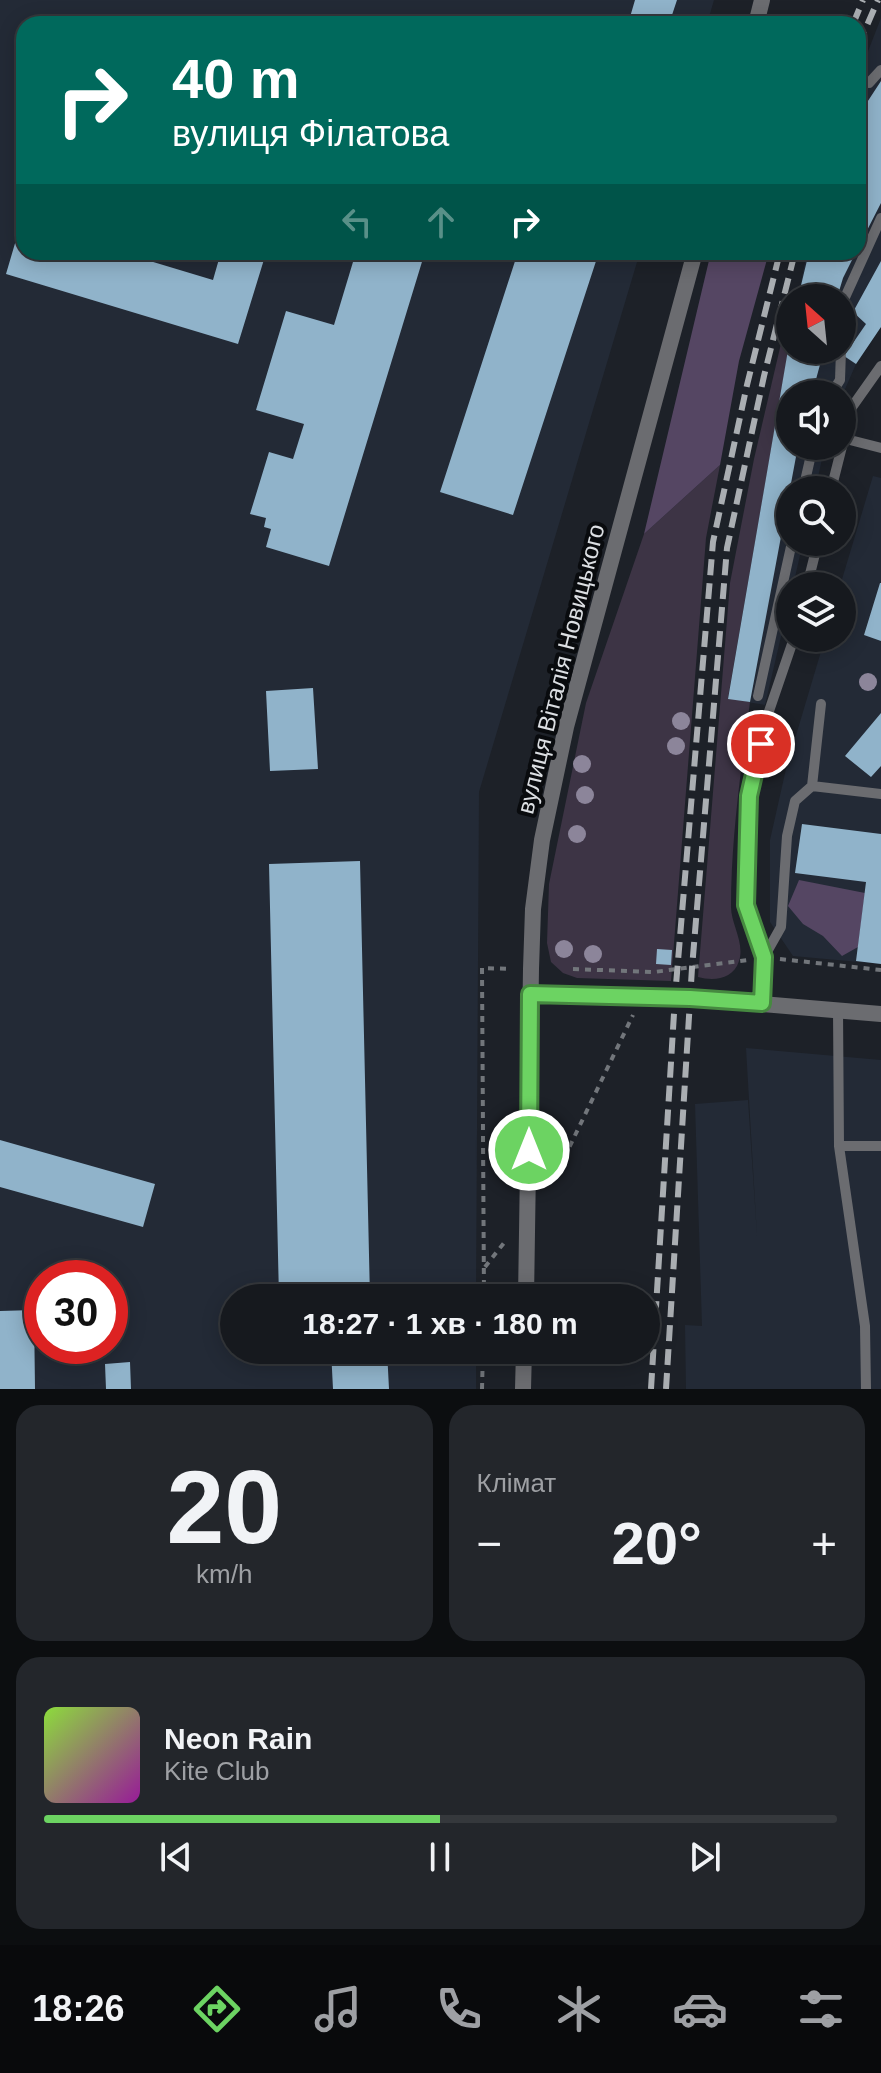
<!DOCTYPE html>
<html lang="uk">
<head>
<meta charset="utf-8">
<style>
	:root { --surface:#16191e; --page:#23262b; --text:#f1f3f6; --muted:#9ea0a4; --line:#35383c; --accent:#6cd362 }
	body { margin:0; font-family:Arial,sans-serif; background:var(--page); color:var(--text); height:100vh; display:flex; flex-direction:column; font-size:30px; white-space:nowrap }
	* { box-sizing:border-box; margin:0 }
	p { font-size:26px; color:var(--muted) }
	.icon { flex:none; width:44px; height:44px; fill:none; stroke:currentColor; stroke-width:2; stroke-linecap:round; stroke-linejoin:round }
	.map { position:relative; height:1389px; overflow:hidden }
	.details { display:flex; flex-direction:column; gap:16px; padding:16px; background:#0c0e10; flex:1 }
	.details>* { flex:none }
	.banner { position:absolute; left:16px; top:16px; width:850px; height:244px; border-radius:24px; box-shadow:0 4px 20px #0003,0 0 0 2px var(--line); background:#00695c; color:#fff; overflow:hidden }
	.needle { width:52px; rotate:333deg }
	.tools { position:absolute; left:776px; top:284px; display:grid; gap:16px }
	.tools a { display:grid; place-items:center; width:80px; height:80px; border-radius:50%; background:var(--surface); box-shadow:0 4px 20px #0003,0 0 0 2px var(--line); font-size:40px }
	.speed { position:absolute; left:24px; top:1260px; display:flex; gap:16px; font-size:40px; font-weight:700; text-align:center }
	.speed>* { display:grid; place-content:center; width:104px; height:104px; border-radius:50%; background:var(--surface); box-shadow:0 4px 20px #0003,0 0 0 2px var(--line); line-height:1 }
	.speed .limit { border:12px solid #d22; background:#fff; color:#111 }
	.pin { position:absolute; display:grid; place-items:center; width:68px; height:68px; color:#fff; margin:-34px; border:4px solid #fff; border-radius:50%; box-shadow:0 2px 8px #0007 }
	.me { position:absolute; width:88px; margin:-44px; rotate:0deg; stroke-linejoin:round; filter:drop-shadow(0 0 6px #0008) }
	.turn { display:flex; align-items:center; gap:28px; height:168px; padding:0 24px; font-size:36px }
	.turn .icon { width:104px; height:104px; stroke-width:2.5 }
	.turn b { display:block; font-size:56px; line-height:68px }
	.lanes { display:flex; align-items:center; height:76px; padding:0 24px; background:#0003; justify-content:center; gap:40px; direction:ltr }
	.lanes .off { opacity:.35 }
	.big { font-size:60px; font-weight:700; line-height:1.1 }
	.details .card { flex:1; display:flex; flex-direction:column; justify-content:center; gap:12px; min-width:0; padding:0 28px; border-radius:24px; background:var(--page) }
	.details .dial { align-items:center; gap:0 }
	.dial b { font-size:104px; line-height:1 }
	.song { display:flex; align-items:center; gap:24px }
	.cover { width:96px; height:96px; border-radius:12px; background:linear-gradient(135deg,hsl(90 70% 55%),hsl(300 70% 35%)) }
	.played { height:8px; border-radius:4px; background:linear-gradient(90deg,var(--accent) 50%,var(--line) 50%) }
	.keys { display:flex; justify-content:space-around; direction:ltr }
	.heat { display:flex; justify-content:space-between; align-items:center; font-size:44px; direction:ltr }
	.details .tiles { flex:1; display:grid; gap:16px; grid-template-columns:1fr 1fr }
	.card:last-child { grid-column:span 2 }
	.trip { position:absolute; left:220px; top:1284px; width:440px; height:80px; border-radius:40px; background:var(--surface); box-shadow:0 4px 20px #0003,0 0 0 2px var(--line); font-weight:700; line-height:80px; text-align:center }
	.dock { display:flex; height:128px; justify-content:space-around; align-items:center; background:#090a0c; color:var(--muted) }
	.dock .icon { width:56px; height:56px }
	.dock .current { color:var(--accent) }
	.dock b { font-size:36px; color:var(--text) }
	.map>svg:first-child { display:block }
</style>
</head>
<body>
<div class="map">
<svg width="881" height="1389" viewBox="0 0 881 1389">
	<rect width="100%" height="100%" fill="#1d2128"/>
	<path fill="#232a36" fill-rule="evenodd" d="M0,0H714L707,24H24V252H640L479,792L476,1298H234V1350H476V1389H0ZM42,1278H110V1346H42Z
		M881,18V327L856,364L842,396L790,394V446H825L815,490H790V542H803L793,586H790V598L765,705L728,699L790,341V350H842V298H798L807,252H858V77Z
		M873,476L881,478V964L793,956L770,922V840L786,769L825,638H842L840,586Z
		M746,1048L881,1060V1389H686L685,1325L702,1326L695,1104L748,1100L757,1236Z"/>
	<path fill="#3d3445" d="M790,305V341L728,698L750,702C741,770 731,838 731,907C731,924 745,943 739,961C733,980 713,981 698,977L730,583L754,459Z
		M720,465L706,538L671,981L577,978L563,973L551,962L547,943L549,884L586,703L644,534Z"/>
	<path fill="#554663" d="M711,252H769L739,361L720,465L644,534Z
		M799,880L865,893L858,947L842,956L823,936L803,924L788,906Z"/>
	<path fill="#90b3ca" d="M635,0H677L669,24H628Z
		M881,81V203L858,248V123L864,107Z
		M21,223H24V252H120L213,280L221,252L266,253L238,344L6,274Z
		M356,252H425L329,566L266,547L271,529L264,527L266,518L250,514L269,452L293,459L304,424L256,410L286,311L334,325Z
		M518,252H599L513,515L440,492Z
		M809,252H856L843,278L837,298H798Z
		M881,261V327L856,364L844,356L866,324L853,312Z
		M788,350H824L812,394H790V446H798L750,702L728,699Z
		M880,583H881V641L864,635Z
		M313,688L318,769L270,771L266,691Z
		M881,713V766L871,777L845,756Z
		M802,824L881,834V964L856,961L866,882L795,873Z
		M360,861L370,1298H279L269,864Z
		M657,949L672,950L671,965L656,964Z
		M0,1140L155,1184L143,1227L0,1187Z
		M34,1310L35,1389H0V1311Z
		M331,1350H387L389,1389H333Z
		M130,1362L131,1389H106L105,1364Z"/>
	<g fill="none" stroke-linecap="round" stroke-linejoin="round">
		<path stroke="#72767b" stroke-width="4" stroke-dasharray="6 6" stroke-linecap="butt" d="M780,959L881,970
			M573,969L654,972L748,960
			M554,1179L633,1015
			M485,1267L507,1239
			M484,1298L482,968L511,969
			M482,1389L483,1350"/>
		<path stroke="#6b6c70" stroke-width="10" d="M869,83L881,70
			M842,304L881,218
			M831,394L840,380L841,350
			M846,439L881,448
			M803,490L813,446
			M831,490L852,407L881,366
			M807,586L818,542
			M758,696L792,542
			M812,786L821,704
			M764,957L781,927L787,836L795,801L812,786L881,794
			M762,1003L764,957L746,905L749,796L767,717L794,638
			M838,1010L839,1146H881
			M839,1146L865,1326L866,1389"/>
		<path stroke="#6b6c70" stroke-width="16" d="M756,24L762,0
			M530,994L690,998L881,1014
			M526,1298L531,969L533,909L542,840L566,727L695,252
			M523,1389L524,1350"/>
		<path stroke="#aaaeb2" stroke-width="6" stroke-dasharray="16 8" stroke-linecap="butt" d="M853,24L863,0
			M858,46L878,0
			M651,1389L675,997L713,542L747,385L780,252
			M666,1389L692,968L727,548L764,376L795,252"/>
	</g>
	<g fill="#8c859a">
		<circle cx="868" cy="682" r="9"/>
		<circle cx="681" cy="721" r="9"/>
		<circle cx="676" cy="746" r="9"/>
		<circle cx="582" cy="764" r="9"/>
		<circle cx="585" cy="795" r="9"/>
		<circle cx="577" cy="834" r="9"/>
		<circle cx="564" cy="949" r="9"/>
		<circle cx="593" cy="954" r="9"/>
	</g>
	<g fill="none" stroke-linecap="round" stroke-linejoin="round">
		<g stroke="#468940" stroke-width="20">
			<path id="route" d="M529,1150L530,994L690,998L762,1003L764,957L746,905L749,796L761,744"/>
		</g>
		<use href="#route" stroke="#6cd362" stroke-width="14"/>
	</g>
	<g text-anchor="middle" stroke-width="8" stroke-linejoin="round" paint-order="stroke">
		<g font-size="24" fill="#dbdee2" stroke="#090b0e">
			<text transform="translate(561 669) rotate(-76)" y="8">вулиця Віталія Новицького</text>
		</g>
	</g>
</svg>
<div class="tools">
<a><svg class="needle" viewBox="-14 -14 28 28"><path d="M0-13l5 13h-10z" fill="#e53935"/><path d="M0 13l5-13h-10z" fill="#9ea0a4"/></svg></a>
<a><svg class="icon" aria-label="sound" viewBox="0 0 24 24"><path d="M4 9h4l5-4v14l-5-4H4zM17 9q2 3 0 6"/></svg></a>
<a><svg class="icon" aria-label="search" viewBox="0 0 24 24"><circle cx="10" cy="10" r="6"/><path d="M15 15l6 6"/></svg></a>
<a><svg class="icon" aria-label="layers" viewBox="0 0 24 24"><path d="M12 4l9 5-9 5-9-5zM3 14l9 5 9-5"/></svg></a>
</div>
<div class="speed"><div class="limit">30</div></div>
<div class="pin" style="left:761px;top:744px;background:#d93025"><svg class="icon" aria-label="arrive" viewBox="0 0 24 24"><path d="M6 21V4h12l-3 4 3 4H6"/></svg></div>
<svg class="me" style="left:529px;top:1150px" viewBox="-20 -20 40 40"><circle r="17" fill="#6cd362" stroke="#fff" stroke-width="3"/><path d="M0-11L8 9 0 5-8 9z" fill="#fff"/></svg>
<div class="trip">18:27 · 1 хв · 180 m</div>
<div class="banner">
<div class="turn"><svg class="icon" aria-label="right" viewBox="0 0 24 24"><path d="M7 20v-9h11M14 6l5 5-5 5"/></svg><div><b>40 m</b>вулиця Філатова</div></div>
<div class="lanes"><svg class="icon off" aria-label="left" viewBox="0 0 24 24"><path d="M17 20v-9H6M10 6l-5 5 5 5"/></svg><svg class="icon off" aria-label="ahead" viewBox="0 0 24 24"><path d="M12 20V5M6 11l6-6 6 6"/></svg><svg class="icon" aria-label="right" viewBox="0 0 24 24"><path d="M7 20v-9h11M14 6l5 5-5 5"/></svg></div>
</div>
</div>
<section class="details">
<div class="tiles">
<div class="card dial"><b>20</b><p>km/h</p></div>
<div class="card"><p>Клімат</p>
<div class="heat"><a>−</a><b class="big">20°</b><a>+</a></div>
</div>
<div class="card">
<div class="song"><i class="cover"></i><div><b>Neon Rain</b><p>Kite Club</p></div></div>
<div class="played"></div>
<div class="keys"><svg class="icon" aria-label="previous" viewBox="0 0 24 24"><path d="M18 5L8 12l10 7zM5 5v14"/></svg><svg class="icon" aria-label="pause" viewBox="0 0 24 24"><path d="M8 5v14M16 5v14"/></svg><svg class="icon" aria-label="next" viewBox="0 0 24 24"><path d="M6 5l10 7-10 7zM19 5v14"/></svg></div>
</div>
</div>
</section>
<nav class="dock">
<b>18:26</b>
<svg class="icon current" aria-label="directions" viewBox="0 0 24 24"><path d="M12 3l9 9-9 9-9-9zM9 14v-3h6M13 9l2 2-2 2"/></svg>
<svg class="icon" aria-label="music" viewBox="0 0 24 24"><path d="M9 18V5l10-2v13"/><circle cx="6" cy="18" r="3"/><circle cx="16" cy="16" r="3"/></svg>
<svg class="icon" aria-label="phone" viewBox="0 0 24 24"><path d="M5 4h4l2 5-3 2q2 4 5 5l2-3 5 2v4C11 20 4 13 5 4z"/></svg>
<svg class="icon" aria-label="climate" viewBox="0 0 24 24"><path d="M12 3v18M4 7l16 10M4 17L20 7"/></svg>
<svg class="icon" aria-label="car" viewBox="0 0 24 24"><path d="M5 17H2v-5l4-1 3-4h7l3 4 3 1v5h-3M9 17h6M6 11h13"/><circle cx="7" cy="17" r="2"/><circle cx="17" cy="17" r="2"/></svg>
<svg class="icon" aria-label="filters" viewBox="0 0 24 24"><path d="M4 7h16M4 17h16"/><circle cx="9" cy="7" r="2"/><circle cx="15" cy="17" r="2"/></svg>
</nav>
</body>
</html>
